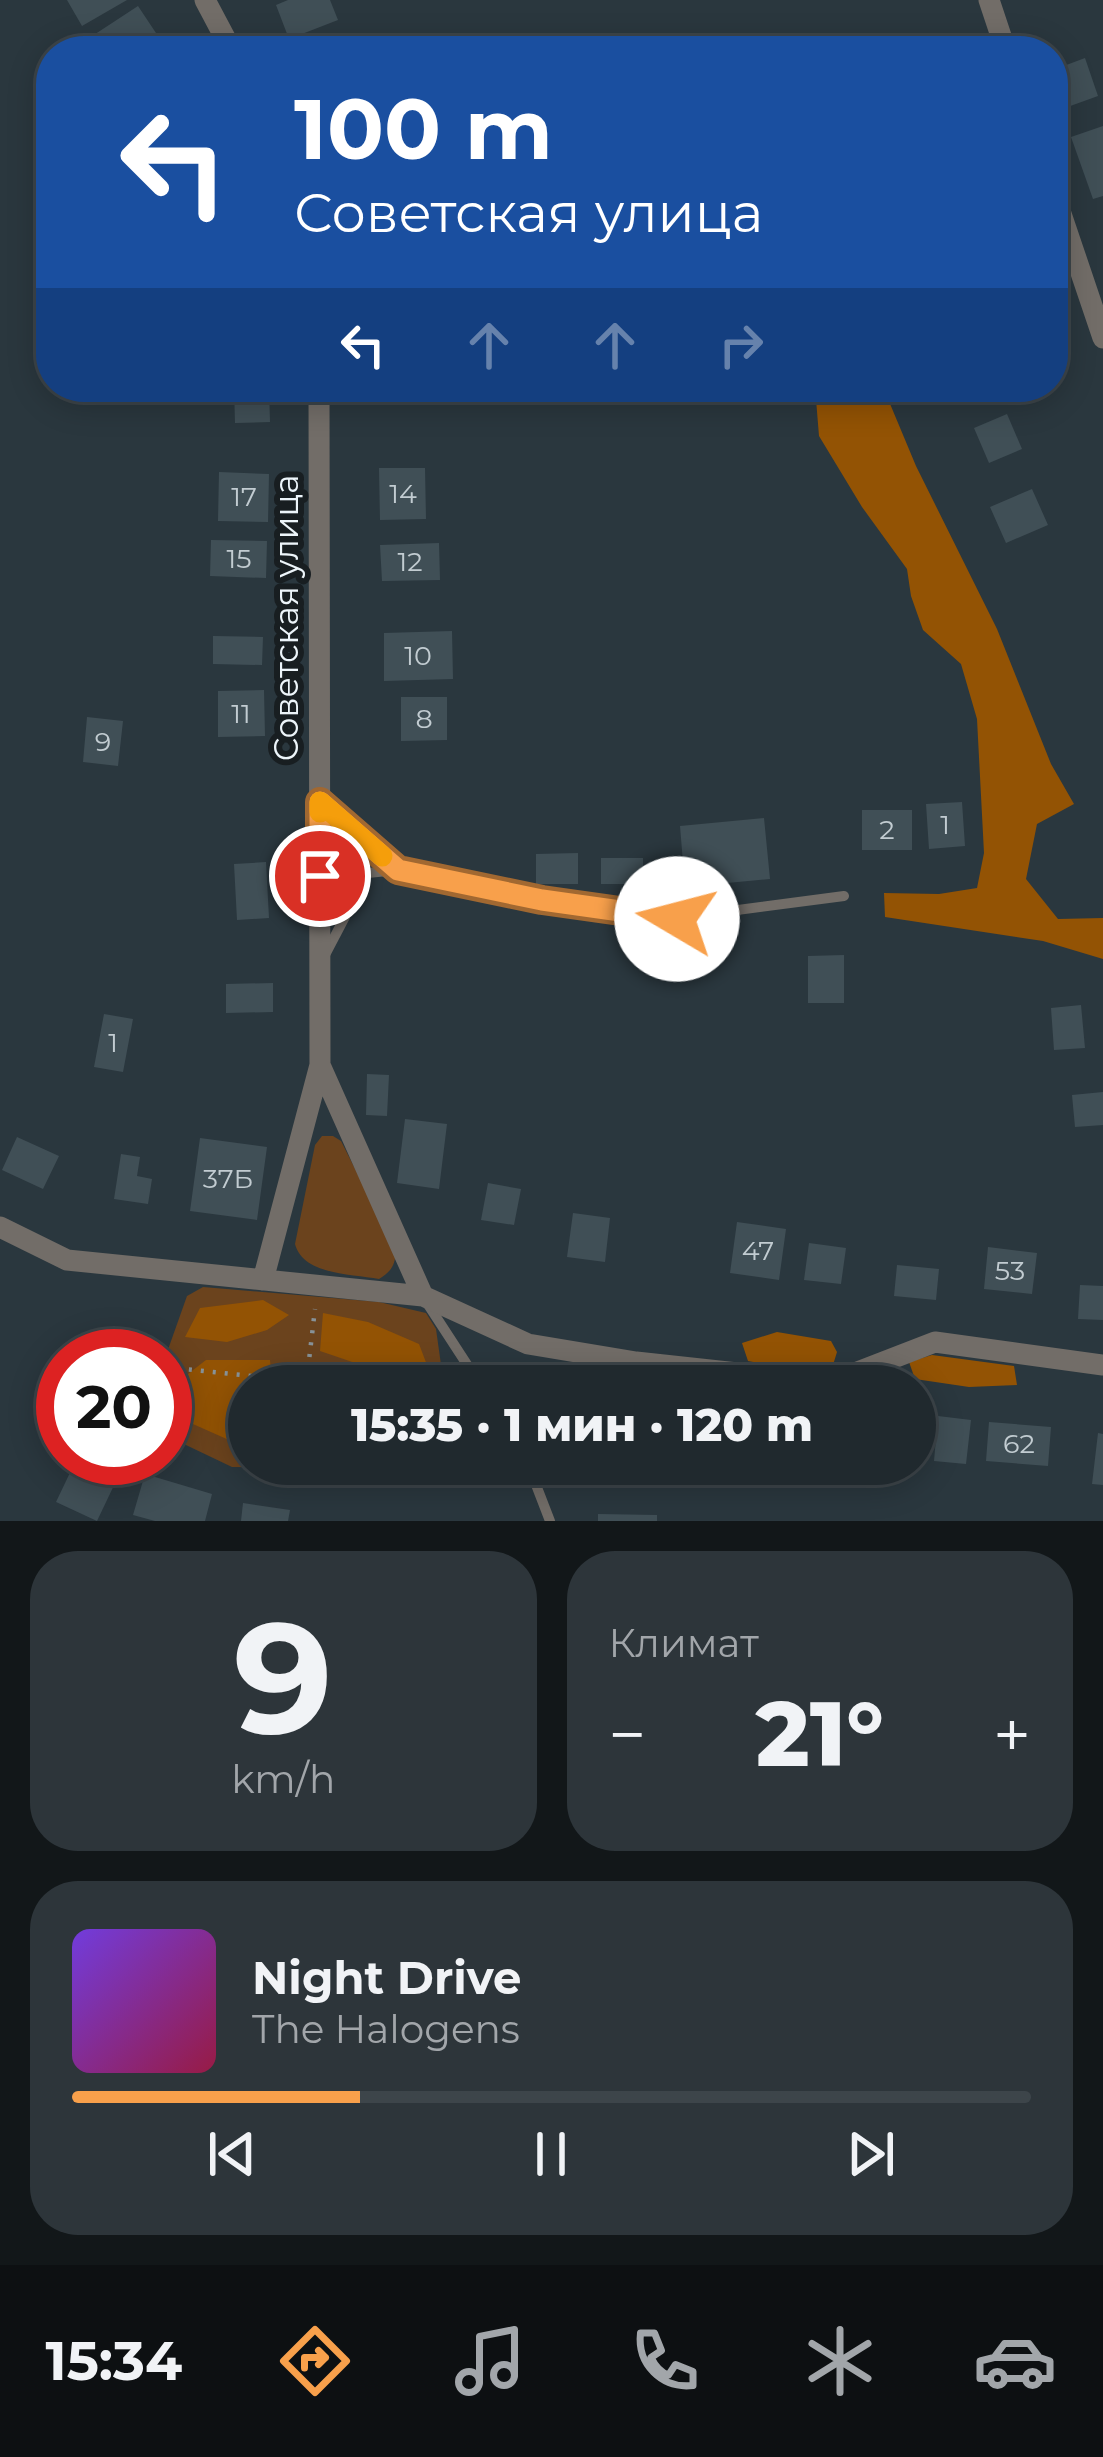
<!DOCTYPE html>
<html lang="ru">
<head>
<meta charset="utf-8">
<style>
	:root { --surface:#20292e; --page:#2d353a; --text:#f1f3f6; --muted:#a2a6aa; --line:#3d454a; --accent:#f8a04b }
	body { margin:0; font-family:Montserrat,sans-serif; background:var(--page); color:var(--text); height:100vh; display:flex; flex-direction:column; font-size:45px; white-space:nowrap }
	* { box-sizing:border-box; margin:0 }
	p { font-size:39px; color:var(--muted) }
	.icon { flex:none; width:66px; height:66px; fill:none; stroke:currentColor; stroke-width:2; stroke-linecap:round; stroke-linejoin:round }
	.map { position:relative; height:1521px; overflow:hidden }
	.details { display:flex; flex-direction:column; gap:30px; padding:30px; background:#121719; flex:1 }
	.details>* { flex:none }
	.banner { position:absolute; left:36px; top:36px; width:1032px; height:366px; border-radius:48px; box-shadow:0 6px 30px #0003,0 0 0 3px var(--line); background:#1a4fa0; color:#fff; overflow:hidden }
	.speed { position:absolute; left:36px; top:1329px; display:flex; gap:24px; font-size:60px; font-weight:700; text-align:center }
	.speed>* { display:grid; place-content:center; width:156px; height:156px; border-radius:50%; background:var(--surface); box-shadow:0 6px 30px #0003,0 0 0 3px var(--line); line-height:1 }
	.speed .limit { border:18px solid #d22; background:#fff; color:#111 }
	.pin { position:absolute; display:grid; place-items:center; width:102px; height:102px; color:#fff; margin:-51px; border:6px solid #fff; border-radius:50%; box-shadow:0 3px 12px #0007 }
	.me { position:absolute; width:132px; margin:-66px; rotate:278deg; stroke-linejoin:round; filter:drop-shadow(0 0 9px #0008) }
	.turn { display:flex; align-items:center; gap:42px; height:252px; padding:0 60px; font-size:54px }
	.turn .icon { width:156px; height:156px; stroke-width:2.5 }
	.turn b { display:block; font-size:84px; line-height:102px }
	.lanes { display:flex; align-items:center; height:114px; padding:0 60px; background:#0003; justify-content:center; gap:60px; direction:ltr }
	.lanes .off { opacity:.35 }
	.big { font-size:90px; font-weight:800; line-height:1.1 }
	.details .card { flex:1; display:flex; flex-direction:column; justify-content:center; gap:18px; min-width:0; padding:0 42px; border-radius:48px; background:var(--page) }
	.details .dial { align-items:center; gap:0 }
	.dial b { font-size:156px; line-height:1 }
	.song { display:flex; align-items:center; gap:36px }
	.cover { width:144px; height:144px; border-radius:18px; background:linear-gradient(135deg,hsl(260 70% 55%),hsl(340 70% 35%)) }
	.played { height:12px; border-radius:6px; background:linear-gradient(90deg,var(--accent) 30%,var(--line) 30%) }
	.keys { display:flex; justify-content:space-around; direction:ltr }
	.heat { display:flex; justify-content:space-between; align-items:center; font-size:66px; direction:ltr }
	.details .tiles { flex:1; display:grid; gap:30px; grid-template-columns:1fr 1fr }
	.card:last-child { grid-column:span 2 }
	.trip { position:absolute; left:228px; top:1365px; width:708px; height:120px; border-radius:60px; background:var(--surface); box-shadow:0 6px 30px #0003,0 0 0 3px var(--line); font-weight:800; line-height:120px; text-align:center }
	.tabs { display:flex; height:192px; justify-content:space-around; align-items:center; background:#0d1012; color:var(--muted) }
	.tabs .icon { width:84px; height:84px }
	.tabs .selected { color:var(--accent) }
	.tabs b { font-size:54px; color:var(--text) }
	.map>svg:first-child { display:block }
</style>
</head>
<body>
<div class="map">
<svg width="1103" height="1521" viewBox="0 0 1103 1521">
	<rect width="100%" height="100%" fill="#2a373e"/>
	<path fill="#6b431d" d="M322,1136H333L341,1141L396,1250C395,1265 392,1271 379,1279C352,1274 303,1275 295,1244L315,1145Z
		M203,1287L379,1302L426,1313L436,1329L444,1386H249V1464H392L386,1468L232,1467L165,1435V1358L187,1296Z"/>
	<path fill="#935304" d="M815,387H883L916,466L997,629L1051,764L1074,804L1037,824L1026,879L1058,919L1103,918V959L1043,941L885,917L884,893L939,894L977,888L984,853L977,719L961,664L923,630L911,596L907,569L862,507L819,436Z
		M263,1300L289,1315L267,1330L227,1342L185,1337L200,1308Z
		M323,1313L368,1322L419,1344L435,1386H390L367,1367L320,1351Z
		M777,1332L831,1341L837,1352L833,1365L805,1372L748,1361L742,1343Z
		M932,1355L1014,1366L1017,1385L969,1387L915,1379L909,1362Z
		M206,1360H270L272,1381L249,1386V1449L184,1420L179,1381Z"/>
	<path fill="#404f56" d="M67,0H127L82,26Z
		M288,0H330L338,20L289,39L276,5Z
		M138,6L162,42L148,51H85L80,44Z
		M1085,58L1098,96L1062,109L1053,83V70Z
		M1103,126V196L1093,199L1071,137Z
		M234,387H269L270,422L235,423Z
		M376,387H435V393L376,395Z
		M1007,414L1022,449L989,463L974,428Z
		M379,468H425L426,519L380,520Z
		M219,472L269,474L268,522L218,521Z
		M1032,489L1048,525L1006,543L990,507Z
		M211,540L267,541L266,578L210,576Z
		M439,543L440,580L382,581L380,545Z
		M452,631L453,679L384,681V633Z
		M213,636L263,637L262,665L213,664Z
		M264,690L265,736L218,737V691Z
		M401,697H447V740L401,741Z
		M87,717L123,721L118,766L83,762Z
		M962,802L965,846L929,849L926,804Z
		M862,810H912V850H862Z
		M764,818L770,879L685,887L680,826Z
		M578,853V884H536V854Z
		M601,858H643V884H601Z
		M266,862L269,918L237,920L234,864Z
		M844,955V1003H808V956Z
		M273,983V1012L226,1013V984Z
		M1081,1005L1085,1048L1054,1050L1051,1008Z
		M104,1014L133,1019L123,1072L94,1067Z
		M367,1074L389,1075L387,1116L366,1115Z
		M1103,1092V1125L1075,1127L1072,1095Z
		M405,1119L447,1124L439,1189L397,1183Z
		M17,1137L59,1156L43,1189L2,1170Z
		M200,1138L267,1147L257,1220L190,1211Z
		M121,1154L140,1157L137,1176L152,1179L148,1204L114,1199Z
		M488,1183L521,1189L514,1225L481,1220Z
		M573,1213L610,1218L605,1262L567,1257Z
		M737,1222L786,1229L779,1280L730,1273Z
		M809,1243L846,1248L841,1284L804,1280Z
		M988,1247L1037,1253L1032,1294L984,1289Z
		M897,1265L939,1269L936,1300L894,1296Z
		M1080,1285L1103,1286V1320L1078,1319Z
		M938,1416L971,1420L966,1464L934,1461Z
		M989,1422L1051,1427L1048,1466L986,1461Z
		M1098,1433L1103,1434V1485L1092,1484Z
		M77,1458H127L97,1521L56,1502Z
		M145,1474L212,1494L205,1521H155L133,1515Z
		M243,1503L290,1510L288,1521H241Z
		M598,1514L657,1515V1521H598Z"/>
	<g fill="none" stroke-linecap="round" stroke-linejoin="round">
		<path stroke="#879298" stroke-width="4.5" stroke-dasharray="3 9" stroke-linecap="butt" d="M165,1367L291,1380
			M308,1369L315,1309
			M290,1386L292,1368L322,1371L321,1386"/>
		<path stroke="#726d68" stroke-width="10" d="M320,803L397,870L542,900L677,918L844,896
			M325,955L368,873L397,870
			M427,1303L481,1386
			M528,1464L550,1521"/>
		<path stroke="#726d68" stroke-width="21" d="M205,0L232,51
			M989,0L1006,51
			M1053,190L1103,338
			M319,387L320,1065
			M0,1227L67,1260L423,1296L528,1344L636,1362L829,1383L935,1342L1103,1365
			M263,1280L320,1065L423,1296"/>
	</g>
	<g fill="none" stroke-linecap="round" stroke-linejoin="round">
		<g stroke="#a16831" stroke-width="30">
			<path id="route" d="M320,876V802L398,870L542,900L677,919"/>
		</g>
		<use href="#route" stroke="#f8a04b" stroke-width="21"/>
		<path stroke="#f59e0b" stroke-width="21" d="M320,812V802L382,856"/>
	</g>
	<g text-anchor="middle" stroke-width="12" stroke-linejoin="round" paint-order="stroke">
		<g font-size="27" fill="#c2ccd1">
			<text x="403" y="503">14</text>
			<text x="244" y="506">17</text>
			<text x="239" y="568">15</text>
			<text x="410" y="571">12</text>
			<text x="418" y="665">10</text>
			<text x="241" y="723">11</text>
			<text x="424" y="728">8</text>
			<text x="103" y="751">9</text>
			<text x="945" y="834">1</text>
			<text x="887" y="839">2</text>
			<text x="113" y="1052">1</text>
			<text x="228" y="1188">37Б</text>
			<text x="758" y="1260">47</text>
			<text x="1010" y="1280">53</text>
			<text x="1019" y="1453">62</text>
		</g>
		<g font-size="33" fill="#edf5fa" stroke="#181e21">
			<text transform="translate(286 618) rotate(-90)" y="12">Советская улица</text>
		</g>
	</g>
</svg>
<div class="speed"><div class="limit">20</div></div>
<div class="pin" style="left:320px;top:876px;background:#d93025"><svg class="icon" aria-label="arrive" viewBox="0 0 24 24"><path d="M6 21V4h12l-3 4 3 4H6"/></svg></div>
<svg class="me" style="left:677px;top:919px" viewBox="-20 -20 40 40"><circle r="19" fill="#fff"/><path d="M0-13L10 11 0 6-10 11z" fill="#f8a04b"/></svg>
<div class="trip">15:35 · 1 мин · 120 m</div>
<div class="banner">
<div class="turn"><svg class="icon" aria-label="left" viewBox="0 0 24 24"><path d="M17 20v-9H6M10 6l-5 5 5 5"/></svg><div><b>100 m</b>Советская улица</div></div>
<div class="lanes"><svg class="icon" aria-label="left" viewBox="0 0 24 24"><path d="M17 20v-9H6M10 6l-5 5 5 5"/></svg><svg class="icon off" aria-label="ahead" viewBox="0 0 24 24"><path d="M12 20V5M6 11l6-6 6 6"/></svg><svg class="icon off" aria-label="ahead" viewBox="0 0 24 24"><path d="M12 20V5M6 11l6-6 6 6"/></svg><svg class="icon off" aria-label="right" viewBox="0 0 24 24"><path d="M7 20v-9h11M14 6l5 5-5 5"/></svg></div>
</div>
</div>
<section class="details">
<div class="tiles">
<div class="card dial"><b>9</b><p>km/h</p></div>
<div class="card"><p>Климат</p>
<div class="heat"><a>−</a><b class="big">21°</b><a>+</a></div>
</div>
<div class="card">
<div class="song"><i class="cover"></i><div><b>Night Drive</b><p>The Halogens</p></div></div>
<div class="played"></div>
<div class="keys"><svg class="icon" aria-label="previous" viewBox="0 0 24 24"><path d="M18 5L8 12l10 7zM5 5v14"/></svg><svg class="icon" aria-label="pause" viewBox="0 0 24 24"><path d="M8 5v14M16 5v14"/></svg><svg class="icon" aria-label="next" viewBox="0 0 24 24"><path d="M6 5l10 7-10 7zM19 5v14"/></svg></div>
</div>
</div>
</section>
<nav class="tabs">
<b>15:34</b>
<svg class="icon selected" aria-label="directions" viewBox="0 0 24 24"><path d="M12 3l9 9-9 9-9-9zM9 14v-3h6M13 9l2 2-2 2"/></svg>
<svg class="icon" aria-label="music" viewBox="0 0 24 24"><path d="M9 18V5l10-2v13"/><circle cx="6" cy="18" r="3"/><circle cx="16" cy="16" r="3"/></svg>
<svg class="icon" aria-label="phone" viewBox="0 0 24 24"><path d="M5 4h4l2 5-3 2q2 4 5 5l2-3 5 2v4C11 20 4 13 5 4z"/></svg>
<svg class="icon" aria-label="climate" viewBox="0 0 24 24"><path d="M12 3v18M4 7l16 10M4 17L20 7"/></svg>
<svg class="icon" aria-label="car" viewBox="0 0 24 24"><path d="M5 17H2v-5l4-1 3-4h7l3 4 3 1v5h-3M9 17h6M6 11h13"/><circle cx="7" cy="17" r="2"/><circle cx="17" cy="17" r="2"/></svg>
</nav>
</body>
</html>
